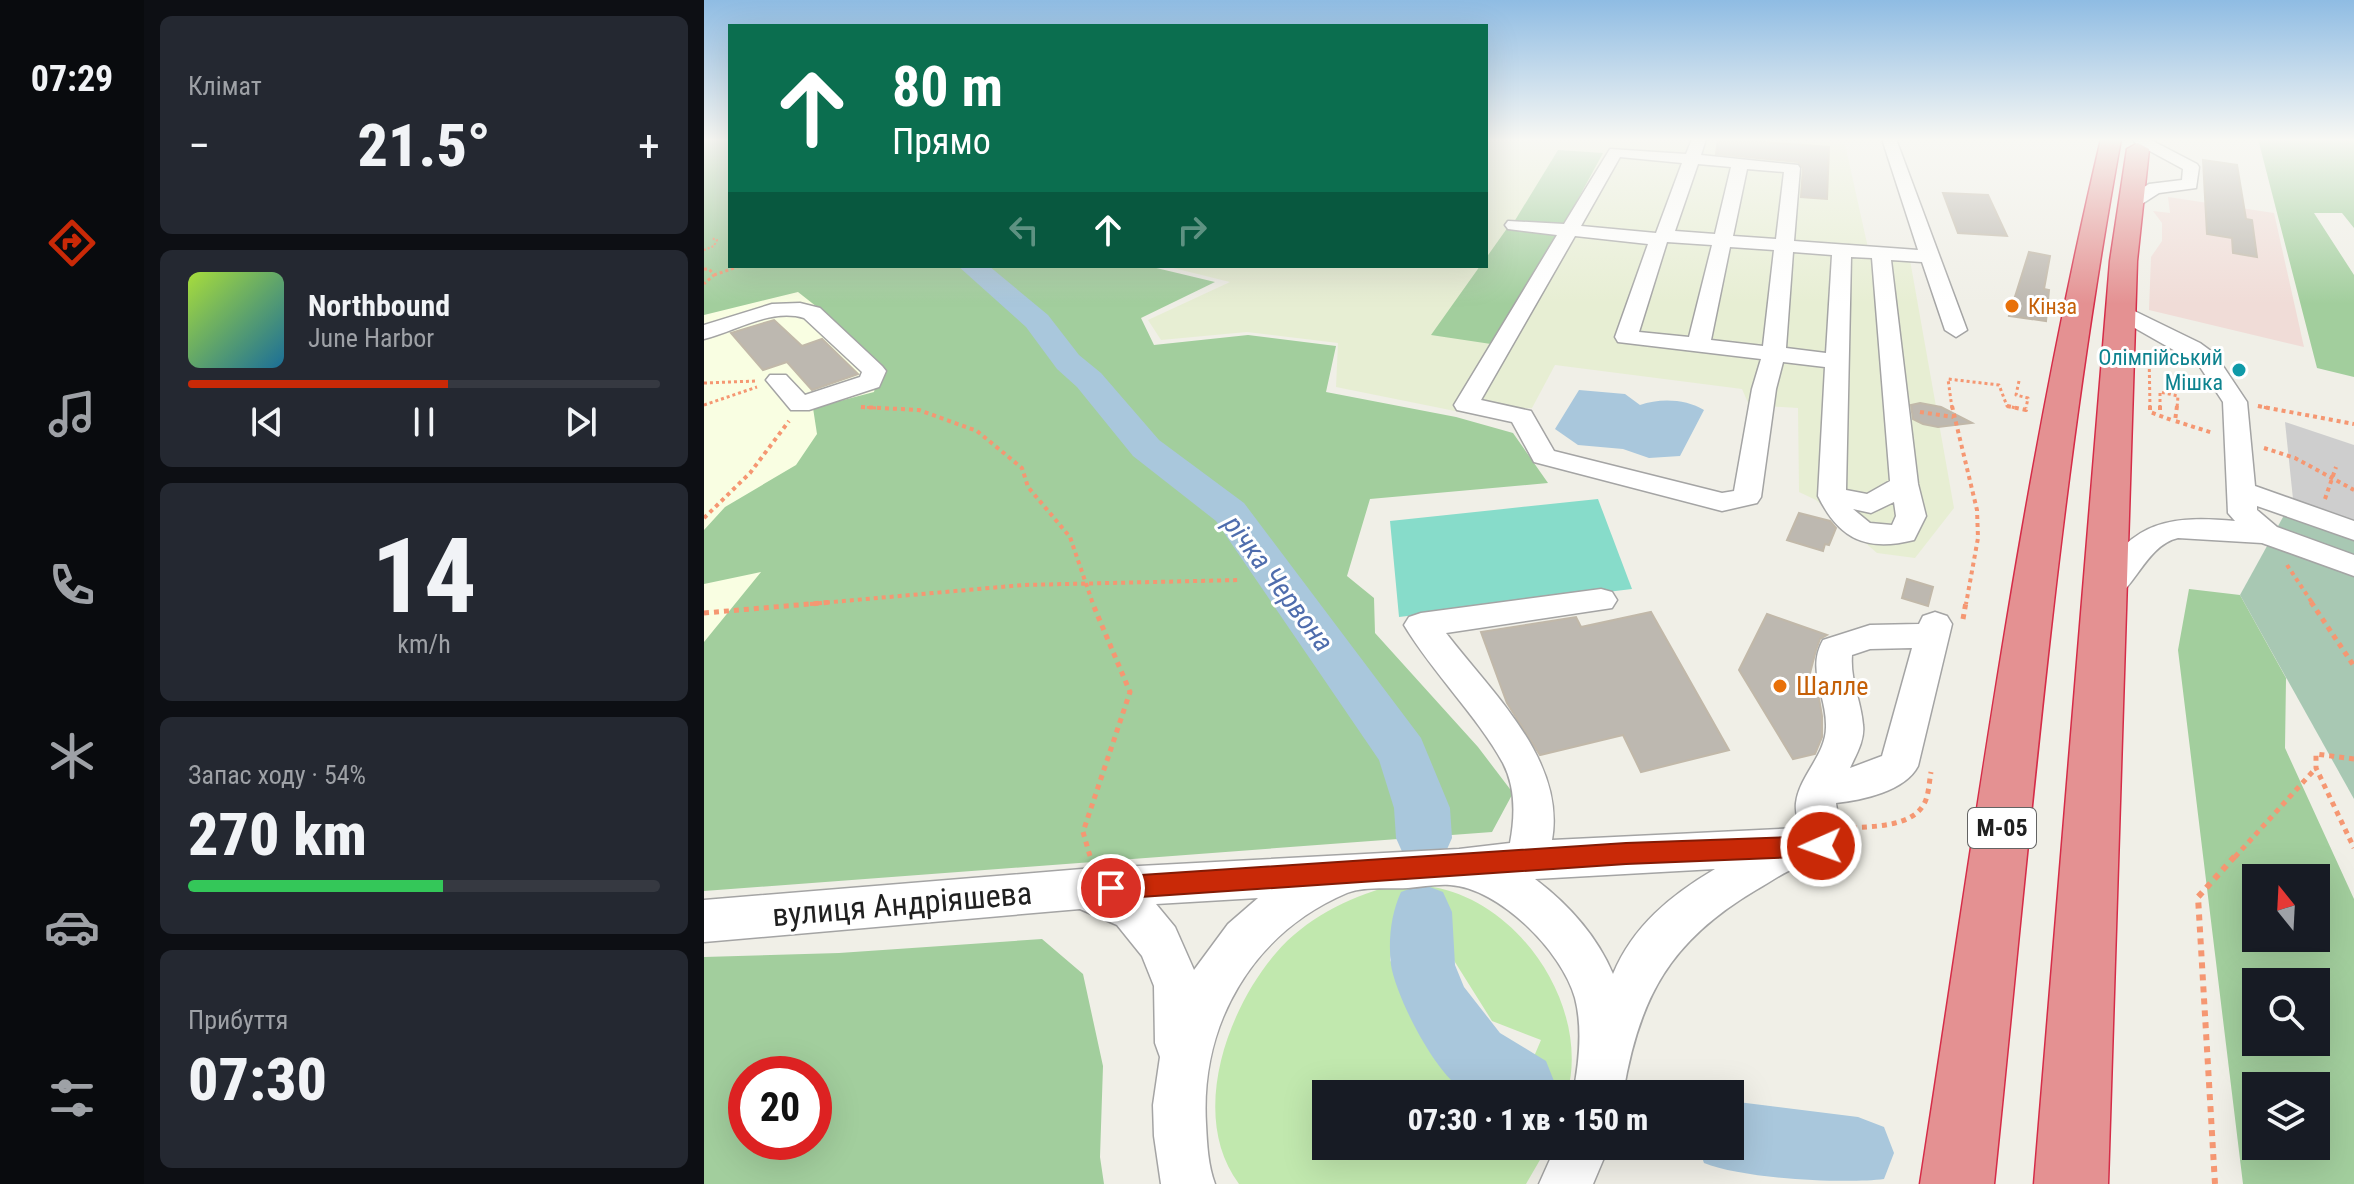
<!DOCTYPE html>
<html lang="uk">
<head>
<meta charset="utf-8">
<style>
	:root { --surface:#171b24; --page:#242831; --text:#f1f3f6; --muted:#9ea1a6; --line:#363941; --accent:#c92907 }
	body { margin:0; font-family:"Roboto Condensed",sans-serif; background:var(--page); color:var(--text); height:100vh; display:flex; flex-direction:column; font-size:30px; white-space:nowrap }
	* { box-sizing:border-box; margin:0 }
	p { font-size:26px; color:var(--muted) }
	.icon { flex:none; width:44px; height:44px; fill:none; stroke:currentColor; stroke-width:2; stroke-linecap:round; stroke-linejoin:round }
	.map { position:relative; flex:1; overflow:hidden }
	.sheet { display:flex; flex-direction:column; gap:16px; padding:16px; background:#0d0f14; width:560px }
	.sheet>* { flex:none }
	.guide { position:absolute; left:24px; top:24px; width:760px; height:244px; border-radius:0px; box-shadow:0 8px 32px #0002; background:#0b6e4f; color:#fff; overflow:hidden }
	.needle { width:52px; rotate:342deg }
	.tools { position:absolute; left:1538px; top:864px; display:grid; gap:16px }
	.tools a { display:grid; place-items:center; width:88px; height:88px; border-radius:0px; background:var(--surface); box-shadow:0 8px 32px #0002; font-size:40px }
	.speed { position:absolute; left:24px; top:1056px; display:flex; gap:16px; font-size:40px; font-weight:700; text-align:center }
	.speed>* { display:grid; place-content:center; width:104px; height:104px; border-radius:50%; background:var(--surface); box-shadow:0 8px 32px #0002; line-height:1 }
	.speed .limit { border:12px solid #d22; background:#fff; color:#111 }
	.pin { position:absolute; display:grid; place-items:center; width:68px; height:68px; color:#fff; margin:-34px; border:4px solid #fff; border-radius:50%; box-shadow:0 2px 8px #0007 }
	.me { position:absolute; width:88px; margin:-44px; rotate:268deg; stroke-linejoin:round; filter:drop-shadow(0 0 6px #0008) }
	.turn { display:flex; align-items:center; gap:28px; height:168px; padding:0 32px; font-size:36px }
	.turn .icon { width:104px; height:104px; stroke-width:2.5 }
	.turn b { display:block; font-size:56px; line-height:68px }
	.lanes { display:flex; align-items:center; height:76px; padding:0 32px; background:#0003; justify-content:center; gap:40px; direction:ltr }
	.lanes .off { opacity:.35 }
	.big { font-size:60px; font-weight:800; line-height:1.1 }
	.sheet .card { flex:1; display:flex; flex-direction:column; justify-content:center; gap:12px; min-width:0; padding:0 28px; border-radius:12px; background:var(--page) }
	.sheet .dial { align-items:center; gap:0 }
	.dial b { font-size:104px; line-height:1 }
	.song { display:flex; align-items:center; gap:24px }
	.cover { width:96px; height:96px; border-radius:12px; background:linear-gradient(135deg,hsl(80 70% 55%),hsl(200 70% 35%)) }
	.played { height:8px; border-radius:4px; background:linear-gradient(90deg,var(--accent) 55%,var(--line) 55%) }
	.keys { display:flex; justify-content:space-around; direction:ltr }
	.heat { display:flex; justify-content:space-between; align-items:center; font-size:44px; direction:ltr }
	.charge { height:12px; border-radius:6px; background:linear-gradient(90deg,#34c759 54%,var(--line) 0) }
	.trip { position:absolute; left:608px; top:1080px; width:432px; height:80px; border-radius:0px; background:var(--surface); box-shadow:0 8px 32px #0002; font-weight:800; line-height:80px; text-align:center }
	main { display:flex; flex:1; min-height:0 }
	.tabs { display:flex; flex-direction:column; width:144px; justify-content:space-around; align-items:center; background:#090b0e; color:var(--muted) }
	.tabs .icon { width:56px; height:56px }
	.tabs .on { color:var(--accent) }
	.tabs b { font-size:36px; color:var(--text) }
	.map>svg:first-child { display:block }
</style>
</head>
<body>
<main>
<nav class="tabs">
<b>07:29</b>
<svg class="icon on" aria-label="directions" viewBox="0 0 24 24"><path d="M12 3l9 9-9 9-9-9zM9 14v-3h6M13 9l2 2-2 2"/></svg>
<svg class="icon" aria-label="music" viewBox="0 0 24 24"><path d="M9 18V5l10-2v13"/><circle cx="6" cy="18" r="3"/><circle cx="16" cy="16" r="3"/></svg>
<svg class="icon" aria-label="phone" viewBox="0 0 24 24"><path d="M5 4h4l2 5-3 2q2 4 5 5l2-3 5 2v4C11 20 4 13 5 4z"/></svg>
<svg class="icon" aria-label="climate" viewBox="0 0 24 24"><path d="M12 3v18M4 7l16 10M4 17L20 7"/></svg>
<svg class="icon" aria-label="car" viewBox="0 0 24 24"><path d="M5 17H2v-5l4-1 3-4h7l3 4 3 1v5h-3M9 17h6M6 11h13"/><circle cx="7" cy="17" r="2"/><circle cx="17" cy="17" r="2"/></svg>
<svg class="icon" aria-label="filters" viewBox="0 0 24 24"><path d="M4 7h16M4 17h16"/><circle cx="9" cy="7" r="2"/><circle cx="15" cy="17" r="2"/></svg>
</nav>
<section class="sheet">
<div class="card"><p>Клімат</p>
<div class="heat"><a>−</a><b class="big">21.5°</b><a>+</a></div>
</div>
<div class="card">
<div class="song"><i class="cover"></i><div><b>Northbound</b><p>June Harbor</p></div></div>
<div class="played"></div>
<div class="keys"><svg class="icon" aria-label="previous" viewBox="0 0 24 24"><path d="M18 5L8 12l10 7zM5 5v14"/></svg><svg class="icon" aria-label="pause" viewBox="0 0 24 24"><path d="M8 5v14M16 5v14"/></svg><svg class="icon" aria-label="next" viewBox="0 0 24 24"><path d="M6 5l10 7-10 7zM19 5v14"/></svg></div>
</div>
<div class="card dial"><b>14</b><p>km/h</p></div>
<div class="card"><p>Запас ходу · 54%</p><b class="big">270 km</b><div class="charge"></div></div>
<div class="card"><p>Прибуття</p><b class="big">07:30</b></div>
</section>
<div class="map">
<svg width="1650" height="1184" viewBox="0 0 1650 1184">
	<rect width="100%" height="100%" fill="#f0efe7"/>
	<path fill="#f0dcd7" d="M1464,197L1570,213L1600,347L1445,310L1447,257L1458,241V223L1449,211L1466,213Z"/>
	<path fill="#f9fee2" d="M0,172L26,266L281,325L0,826Z"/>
	<path fill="#cecece" d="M1581,422L1650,445V520L1589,499Z"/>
	<path fill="#e7eed3" d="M782,139H1069L1141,144L1166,257L1206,260L1250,508L1211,558L1173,553L1112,500L1095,492L1094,408L1045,405L1038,389L851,365L828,408L756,412L632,387L634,343L543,332L457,340L444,320L526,282L461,266H782Z"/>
	<path fill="#c1e8ae" d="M686,886C700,887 715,885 729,887C817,902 887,1009 863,1094H814L837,1040L788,1021L739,943L732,905L691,911L686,960L753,1090L759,1094H622V1146H844L822,1184H535C485,1117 522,1011 572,953C601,919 643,898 686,886Z"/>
	<path fill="#a2ce9d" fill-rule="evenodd" d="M0,139H26V266H444L511,282L437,318L450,345L544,335L632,346L622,392L752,417L809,433L844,483L666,499L643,576L670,598L671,633L774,747L809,793L788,832L0,891V642L57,572L0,584V530L21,507L92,465L113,434L109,408L170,392L176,366L122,314L94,292L0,315Z
		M1554,139H1650V228L1638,213H1610L1650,275V377L1613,368Z
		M854,150L899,153L861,223L849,225L810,222Z
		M804,227L849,232L852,235L787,344L727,335L776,266H782V258Z
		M1485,589L1536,595L1582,678L1581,748L1650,899V1184H1539L1474,650ZM1552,878H1612V938H1552ZM1552,982H1612V1042H1552ZM1552,1086H1612V1146H1552Z
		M338,939L379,974L399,1066L396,1157L400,1184H0V957L135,953ZM42,1074H110V1142H42Z"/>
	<path fill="#a8c8b3" d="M1589,499L1650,520V799L1536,595Z"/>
	<path fill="#87dcca" d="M894,499L928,589L695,617L686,521Z"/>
	<path fill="#a9c7dc" d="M875,390L921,394L936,405C956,398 982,399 1000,410L976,456L945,458L919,449L874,445L851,429Z"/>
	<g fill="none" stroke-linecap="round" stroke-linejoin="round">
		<path fill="#a9c7dc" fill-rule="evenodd" d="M254,266H285L344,315L375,355L397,373L455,440L540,503L717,738L746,808L748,838L740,856L720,863L700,856L692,838L690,808L675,760L512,521L429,456L373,387L353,369L322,327Z
			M718,884L739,892L748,912L751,965L760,987L796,1033L842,1061L852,1086L848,1094C830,1094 783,1099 767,1094C735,1084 692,997 687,965C684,940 687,914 697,892Z
			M1026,1101L1154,1117L1180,1127L1190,1153L1180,1179C1141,1184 1039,1179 1000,1163L994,1146H1026Z"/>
	</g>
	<path fill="#bdb8b0" stroke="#c1b8a9" stroke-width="2" d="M1014,139H1060V142L1125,147L1123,199L1097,197L1099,168L1094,162L1012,154Z
		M1499,160L1533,165L1542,219L1548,220L1553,257L1529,253L1528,238L1503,234Z
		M1239,193L1284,195L1303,236L1254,233Z
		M1325,252L1346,256L1340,289L1345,290L1342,321L1305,316Z
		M70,320L98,346L118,339L154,374L108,390L83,362L59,370L27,333Z
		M1216,403L1237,407L1268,423L1234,427L1219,424L1209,419L1207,405Z
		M1095,513L1126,521L1132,528L1125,545L1121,544L1119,551L1083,540Z
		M1203,579L1229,587L1224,606L1198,598Z
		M947,612L1025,750L937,772L919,735L836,755L803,703L777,632L872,617L877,627Z
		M1063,614L1123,635L1116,639L1112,650L1104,681L1115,698L1118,716V737L1111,754L1089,759L1035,670Z"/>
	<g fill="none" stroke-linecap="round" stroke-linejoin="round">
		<g stroke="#a4a4a4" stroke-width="3">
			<path id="minor" d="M988,139H1002L997,155L1094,165L1096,168L1090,241L1214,250L1178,139H1192L1263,330L1252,337L1241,330L1218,262L1187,260L1214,484L1222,516L1210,540C1162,552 1135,539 1114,496L1121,367L1079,362L1072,389L1057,497L1053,503L1018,511L830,462L808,422L753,410L750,405L853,235L804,229L801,225L804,221L860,224L906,149L982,154ZM916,157L978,163L952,233L877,226ZM994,164L1027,167L1011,234L971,231ZM1043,169L1080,172L1072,239L1029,236ZM871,236L944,244L911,337L914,342L1057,359L1048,389L1030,491L1018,493L850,451L827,411L777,400ZM963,242L1008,245L985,337L935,332ZM1026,247L1070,250L1059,346L1007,340ZM1089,252L1128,255L1122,353L1082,348ZM1147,257L1168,258L1186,481L1163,494L1142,490ZM1190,502L1192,516L1188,525L1166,523L1149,509L1167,513Z
				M1430,139H1445L1493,164L1495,167L1492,188L1455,193L1430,209H1418L1415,205L1418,201L1445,184L1478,180L1479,169L1431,143Z
				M96,303L116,308L178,366L182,371L175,387L105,410H87L62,380L66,375H82L101,395L156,377L158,372L100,318C67,308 32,331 0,339V325L68,304Z
				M1416,304L1496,343L1511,354L1543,402L1551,486L1650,521V540L1553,506V510L1573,527L1650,555V576L1558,543L1474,538C1435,547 1426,612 1389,602L1384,594C1425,526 1453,514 1531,521L1524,513L1519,402L1494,364L1408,315L1405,310L1408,305Z
				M897,589L908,592L913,600L908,608L742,633C787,692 862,760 848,840L1095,828C1094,821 1091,811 1092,803C1095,776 1122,755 1122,727C1123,696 1102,670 1119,640L1166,625L1215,624L1219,616L1231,612L1243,616L1248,624L1214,766C1201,791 1159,800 1132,803L1138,846L1132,859C1120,863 1107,862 1096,866C1081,871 1066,882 1052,890C966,941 935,997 919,1094H869C875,1063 879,1029 871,998C858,951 795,888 746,885C732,884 717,887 704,888C686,889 659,886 643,893C549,933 496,1023 502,1124C503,1144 504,1165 511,1184H457L450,1136L449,1105L456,1057L451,1043L450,986L438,956L413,925L376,909L0,942V900L378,869L755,849L806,843C811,817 812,788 799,763C774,717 728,672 700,625L705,617L717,613ZM1208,648L1178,756L1146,768C1152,755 1161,740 1159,725C1157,700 1146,681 1148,655L1166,649ZM1011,869C967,895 929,926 909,974C893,936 864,904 831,879ZM554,898L524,924L490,970L471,927L452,904Z
				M852,1146H905L889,1184H835Z"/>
		</g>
		<g stroke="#d52c48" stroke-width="3">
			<path id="highway" d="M1397,139H1417C1354,484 1326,835 1290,1184H1216C1270,835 1316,483 1397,139Z
				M1434,143L1445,149L1433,261L1404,1184H1330L1406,261L1423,149Z"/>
		</g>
		<path stroke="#f59772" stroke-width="2" stroke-dasharray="2 2" stroke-linecap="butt" d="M0,250L10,246L13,240L7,238"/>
		<path stroke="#f59772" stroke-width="3" stroke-dasharray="3 3" stroke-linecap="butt" d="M0,269H5L10,275L0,284
			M10,275L36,266
			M1445,351L1446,408
			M1315,381L1312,395L1324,398L1322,408
			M0,383L52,381
			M0,405L53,387
			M1554,406L1564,408
			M157,407L173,408
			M1248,408L1244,379L1295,385L1303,406L1312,408
			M1456,408V392L1474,396L1473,408"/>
		<path stroke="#f59772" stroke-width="4" stroke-dasharray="4 4" stroke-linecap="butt" d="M1248,406L1273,510L1274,538L1262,604
			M1303,406L1322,410L1323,406
			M1446,406V412L1470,421
			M1456,406V411
			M1473,406L1471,421L1509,433
			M1554,406L1650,424
			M157,407L215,410L273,431L318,468L324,487L366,537L389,604
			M1216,412L1249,417
			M1560,448L1591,458L1650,490
			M1621,499L1632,467
			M0,518L46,473L85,421
			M1583,565L1609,604
			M106,604L319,585L536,580"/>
		<path stroke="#f59772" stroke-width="5" stroke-dasharray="5 5" stroke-linecap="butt" d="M1607,602L1650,666
			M0,613L129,602
			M1259,619L1262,602
			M1650,759L1612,754V768L1650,848
			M1148,828C1171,826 1207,827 1220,804C1225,795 1225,782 1227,772
			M386,856L379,832L426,692L388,602
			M1531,857L1612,768"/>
		<path stroke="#f59772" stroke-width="6" stroke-dasharray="6 6" stroke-linecap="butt" d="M1511,1184L1494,897L1532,855"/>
		<use href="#minor" fill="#fff" fill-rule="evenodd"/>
		<use href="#highway" fill="#e49192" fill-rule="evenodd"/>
	</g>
	<linearGradient id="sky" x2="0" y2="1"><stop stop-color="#8fbce3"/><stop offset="0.46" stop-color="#f8f8f4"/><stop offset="1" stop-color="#f8f8f4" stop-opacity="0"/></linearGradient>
	<rect width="1650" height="304" fill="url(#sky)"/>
	<path fill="#c92907" stroke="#831b05" stroke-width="2" d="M1117,836L1125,839L1128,846L1125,853L1117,856L922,864L407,899L398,896L395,888L398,880L407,877L922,843Z"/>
	<g fill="#e8710a" stroke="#fff" stroke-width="3">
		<circle cx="1308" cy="306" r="8"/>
		<circle cx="1076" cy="686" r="8"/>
	</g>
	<circle fill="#0f9aa8" stroke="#fff" stroke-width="3" cx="1535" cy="370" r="8"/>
	<g text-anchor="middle" stroke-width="6" stroke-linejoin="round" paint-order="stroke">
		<g font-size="22" fill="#c56008" stroke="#fff" text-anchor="start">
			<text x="1324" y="314">Кінза</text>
		</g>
		<g font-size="22" fill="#0d838f" stroke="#fff" text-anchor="end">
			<text x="1519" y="365">Олімпійський<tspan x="1519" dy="25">Мішка</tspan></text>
		</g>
		<rect fill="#fff" stroke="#636363" stroke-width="2" x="1264" y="808" width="68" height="40" rx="6"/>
		<g font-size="24" font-weight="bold" fill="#202020">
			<text x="1298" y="836">М-05</text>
		</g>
		<g font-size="26" fill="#c56008" stroke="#fff" text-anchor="start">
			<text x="1092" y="695">Шалле</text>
		</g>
		<g font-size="28" font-style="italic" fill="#4f6dad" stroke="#fff">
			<text transform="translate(575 583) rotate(53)" y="10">річка Червона</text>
		</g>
		<g font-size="32" fill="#202020" stroke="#fff">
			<text transform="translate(198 904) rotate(-5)" y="11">вулиця Андріяшева</text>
		</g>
	</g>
</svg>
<div class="tools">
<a><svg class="needle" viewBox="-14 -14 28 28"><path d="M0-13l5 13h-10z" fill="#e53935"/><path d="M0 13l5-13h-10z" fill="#9ea1a6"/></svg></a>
<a><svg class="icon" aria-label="search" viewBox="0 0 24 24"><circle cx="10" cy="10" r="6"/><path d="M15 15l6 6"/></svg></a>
<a><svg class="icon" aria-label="layers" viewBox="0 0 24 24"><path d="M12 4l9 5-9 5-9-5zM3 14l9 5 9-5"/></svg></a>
</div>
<div class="speed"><div class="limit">20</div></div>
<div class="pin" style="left:407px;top:888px;background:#d93025"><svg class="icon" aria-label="arrive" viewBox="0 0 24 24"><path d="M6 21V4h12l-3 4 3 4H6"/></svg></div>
<svg class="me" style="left:1117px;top:846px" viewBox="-20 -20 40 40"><circle r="17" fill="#c92907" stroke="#fff" stroke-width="3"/><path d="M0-11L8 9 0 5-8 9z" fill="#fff"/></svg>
<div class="trip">07:30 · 1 хв · 150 m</div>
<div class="guide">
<div class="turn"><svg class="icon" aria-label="ahead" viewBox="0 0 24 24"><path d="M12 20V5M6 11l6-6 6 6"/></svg><div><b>80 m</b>Прямо</div></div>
<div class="lanes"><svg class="icon off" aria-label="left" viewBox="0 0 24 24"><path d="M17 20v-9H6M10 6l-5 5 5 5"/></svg><svg class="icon" aria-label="ahead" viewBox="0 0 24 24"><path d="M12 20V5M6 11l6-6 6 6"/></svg><svg class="icon off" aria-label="right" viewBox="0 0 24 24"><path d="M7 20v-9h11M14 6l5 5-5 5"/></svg></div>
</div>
</div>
</main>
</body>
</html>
